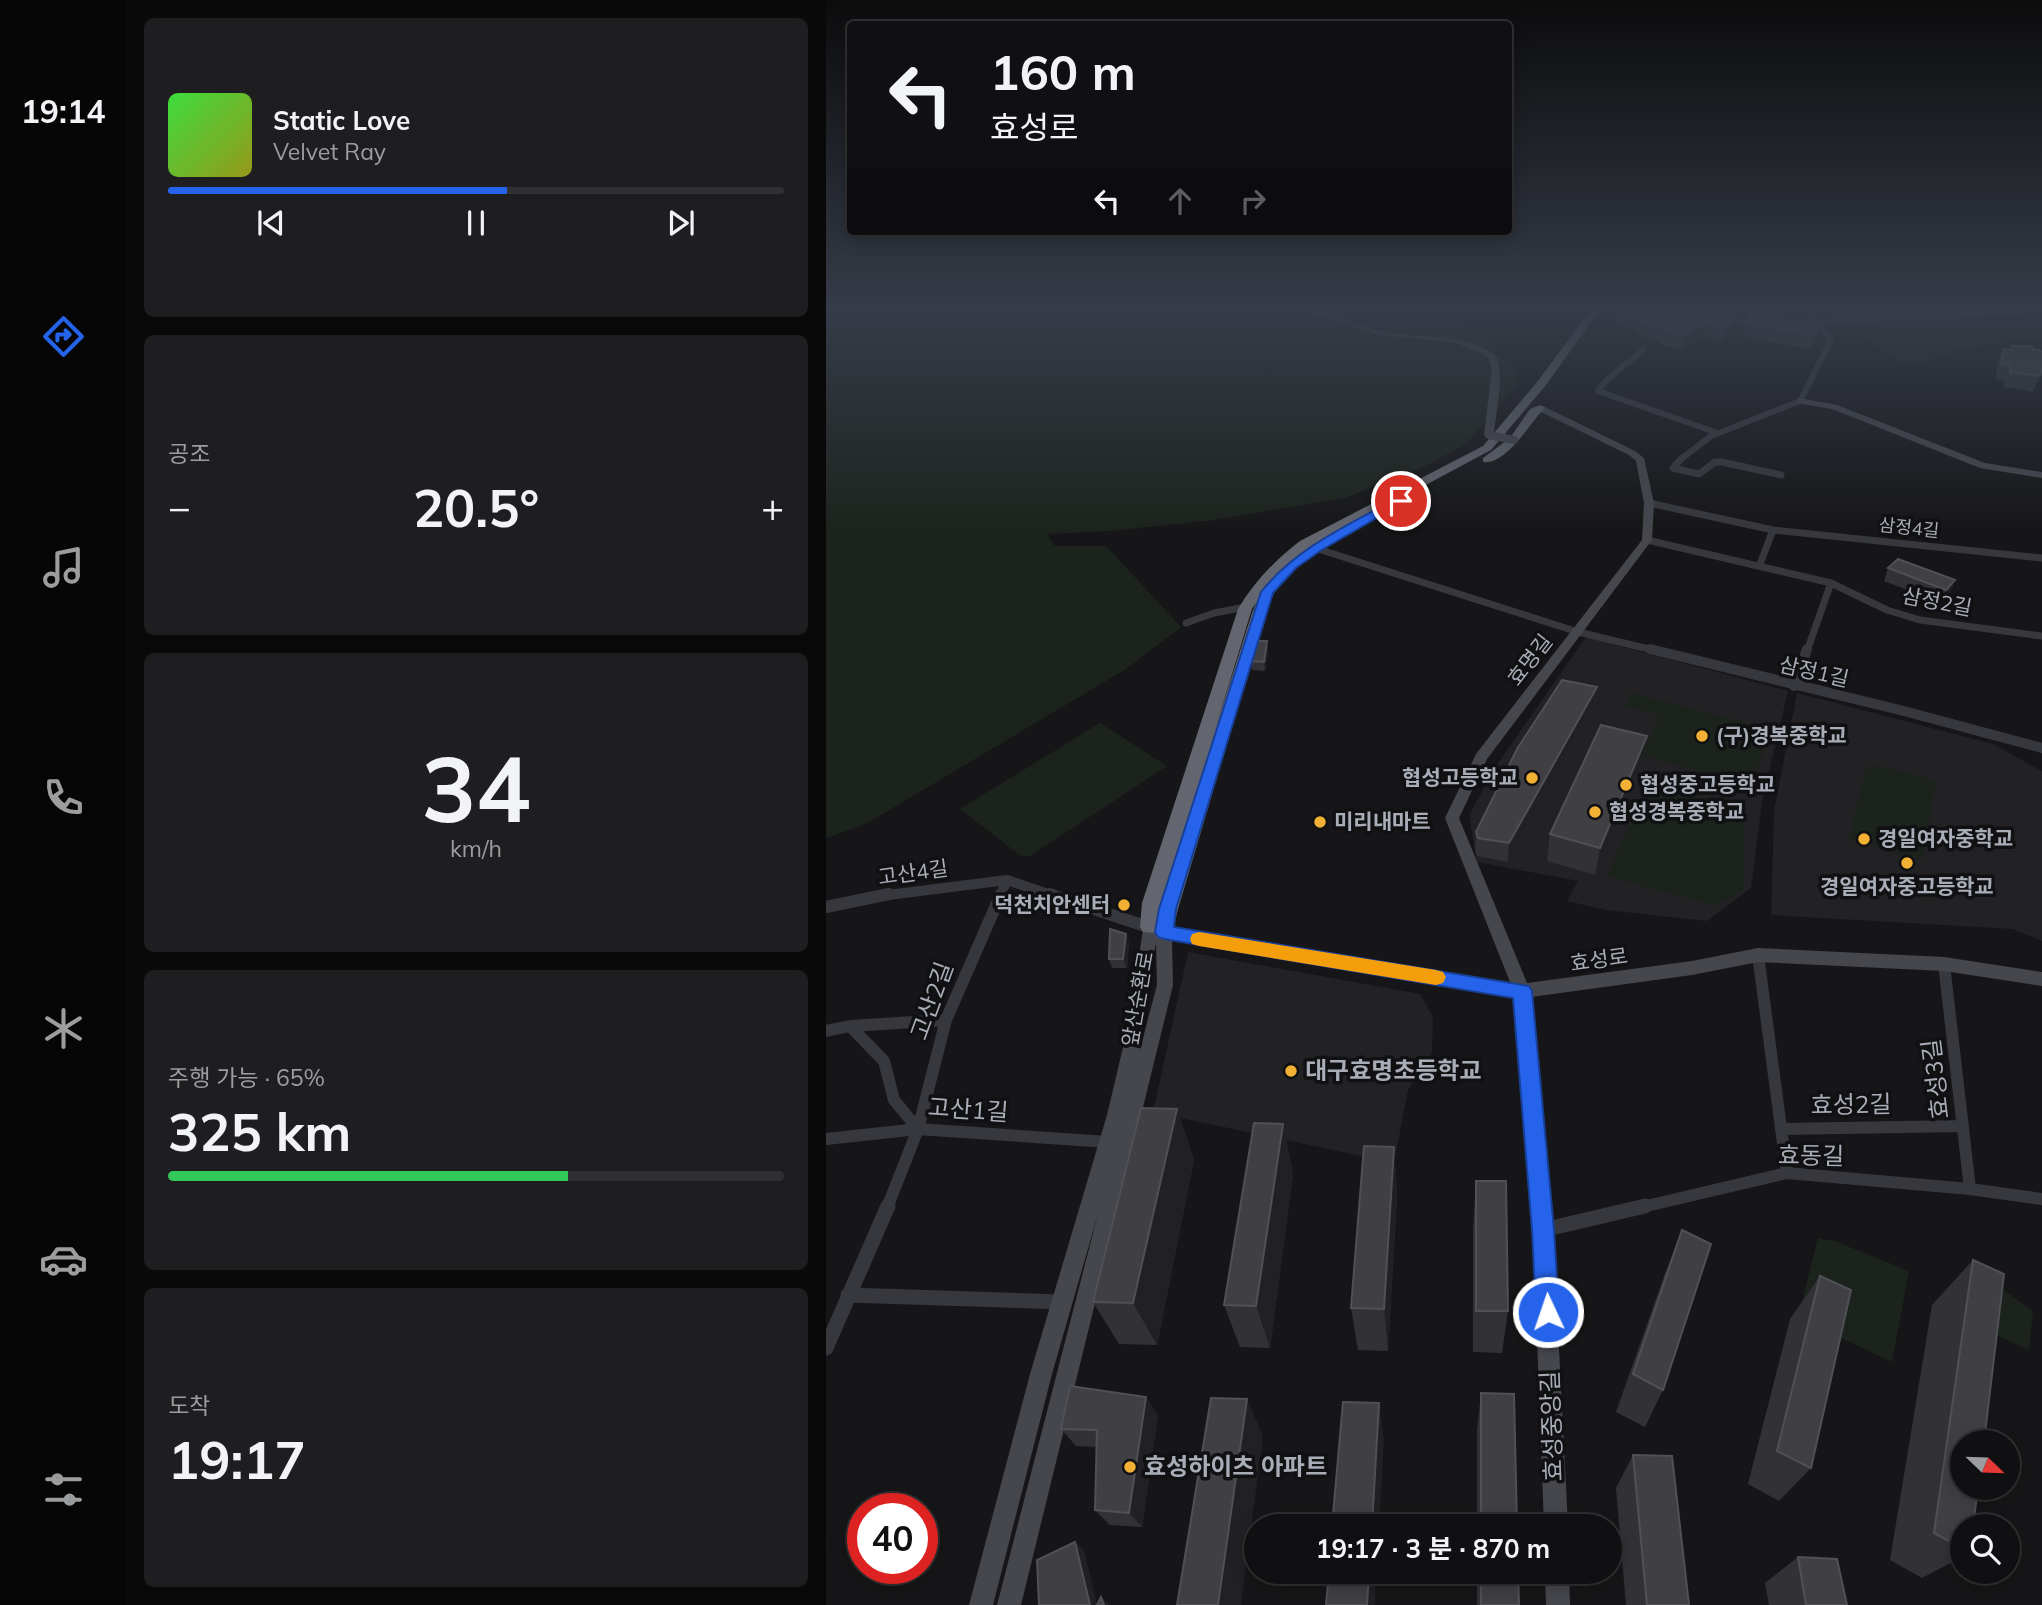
<!DOCTYPE html>
<html lang="ko">
<head>
<meta charset="utf-8">
<style>
	:root { --surface:#101012; --page:#1e1e20; --text:#f1f3f6; --muted:#9c9d9f; --line:#303032; --accent:#2563eb }
	body { margin:0; font-family:Mulish,"Noto Sans KR",sans-serif; background:var(--page); color:var(--text); height:100vh; display:flex; flex-direction:column; font-size:26px; white-space:nowrap }
	* { box-sizing:border-box; margin:0 }
	p { font-size:23px; color:var(--muted) }
	.icon { flex:none; width:38px; height:38px; fill:none; stroke:currentColor; stroke-width:2; stroke-linecap:round; stroke-linejoin:round }
	.map { position:relative; flex:1; overflow:hidden }
	.sheet { display:flex; flex-direction:column; gap:18px; padding:18px; background:#09090a; width:700px }
	.sheet>* { flex:none }
	.top-card { position:absolute; left:21px; top:21px; width:665px; height:214px; border-radius:7px; box-shadow:0 4px 18px #0003,0 0 0 2px var(--line); background:#101012; color:var(--text); overflow:hidden }
	.needle { width:46px; rotate:113deg }
	.buttons { position:absolute; left:1124px; top:1430px; display:grid; gap:14px }
	.buttons a { display:grid; place-items:center; width:70px; height:70px; border-radius:50%; background:var(--surface); box-shadow:0 4px 18px #0003,0 0 0 2px var(--line); font-size:35px }
	.speed { position:absolute; left:21px; top:1493px; display:flex; gap:14px; font-size:35px; font-weight:700; text-align:center }
	.speed>* { display:grid; place-content:center; width:91px; height:91px; border-radius:50%; background:var(--surface); box-shadow:0 4px 18px #0003,0 0 0 2px var(--line); line-height:1 }
	.speed .limit { border:10px solid #d22; background:#fff; color:#111 }
	.pin { position:absolute; display:grid; place-items:center; width:60px; height:60px; color:#fff; margin:-30px; border:4px solid #fff; border-radius:50%; box-shadow:0 2px 7px #0007 }
	.me { position:absolute; width:77px; margin:-38px; rotate:357deg; stroke-linejoin:round; filter:drop-shadow(0 0 5px #0008) }
	.turn { display:flex; align-items:center; gap:24px; height:147px; padding:0 28px; font-size:32px }
	.turn .icon { width:91px; height:91px; stroke-width:2.5 }
	.turn b { display:block; font-size:49px; line-height:60px }
	.lanes { display:flex; align-items:center; height:66px; padding:0 28px; background:#0003; justify-content:center; gap:35px; direction:ltr }
	.lanes .off { opacity:.35 }
	.big { font-size:52px; font-weight:700; line-height:1.1 }
	.sheet .card { flex:1; display:flex; flex-direction:column; justify-content:center; gap:10px; min-width:0; padding:0 24px; border-radius:10px; background:var(--page) }
	.sheet .dial { align-items:center; gap:0 }
	.dial b { font-size:91px; line-height:1 }
	.song { display:flex; align-items:center; gap:21px }
	.cover { width:84px; height:84px; border-radius:10px; background:linear-gradient(135deg,hsl(120 70% 55%),hsl(60 70% 35%)) }
	.played { height:7px; border-radius:4px; background:linear-gradient(90deg,var(--accent) 55%,var(--line) 55%) }
	.keys { display:flex; justify-content:space-around; direction:ltr }
	.heat { display:flex; justify-content:space-between; align-items:center; font-size:38px; direction:ltr }
	.charge { height:10px; border-radius:5px; background:linear-gradient(90deg,#34c759 65%,var(--line) 0) }
	.trip { position:absolute; left:418px; top:1514px; width:378px; height:70px; border-radius:35px; background:var(--surface); box-shadow:0 4px 18px #0003,0 0 0 2px var(--line); font-weight:700; line-height:70px; text-align:center }
	main { display:flex; flex:1; min-height:0 }
	.dock { display:flex; flex-direction:column; width:126px; justify-content:space-around; align-items:center; background:#060607; color:var(--muted) }
	.dock .icon { width:49px; height:49px }
	.dock .on { color:var(--accent) }
	.dock b { font-size:32px; color:var(--text) }
	.map>svg:first-child { display:block }
</style>
</head>
<body>
<main>
<nav class="dock">
<b>19:14</b>
<svg class="icon on" aria-label="directions" viewBox="0 0 24 24"><path d="M12 3l9 9-9 9-9-9zM9 14v-3h6M13 9l2 2-2 2"/></svg>
<svg class="icon" aria-label="music" viewBox="0 0 24 24"><path d="M9 18V5l10-2v13"/><circle cx="6" cy="18" r="3"/><circle cx="16" cy="16" r="3"/></svg>
<svg class="icon" aria-label="phone" viewBox="0 0 24 24"><path d="M5 4h4l2 5-3 2q2 4 5 5l2-3 5 2v4C11 20 4 13 5 4z"/></svg>
<svg class="icon" aria-label="climate" viewBox="0 0 24 24"><path d="M12 3v18M4 7l16 10M4 17L20 7"/></svg>
<svg class="icon" aria-label="car" viewBox="0 0 24 24"><path d="M5 17H2v-5l4-1 3-4h7l3 4 3 1v5h-3M9 17h6M6 11h13"/><circle cx="7" cy="17" r="2"/><circle cx="17" cy="17" r="2"/></svg>
<svg class="icon" aria-label="filters" viewBox="0 0 24 24"><path d="M4 7h16M4 17h16"/><circle cx="9" cy="7" r="2"/><circle cx="15" cy="17" r="2"/></svg>
</nav>
<section class="sheet">
<div class="card">
<div class="song"><i class="cover"></i><div><b>Static Love</b><p>Velvet Ray</p></div></div>
<div class="played"></div>
<div class="keys"><svg class="icon" aria-label="previous" viewBox="0 0 24 24"><path d="M18 5L8 12l10 7zM5 5v14"/></svg><svg class="icon" aria-label="pause" viewBox="0 0 24 24"><path d="M8 5v14M16 5v14"/></svg><svg class="icon" aria-label="next" viewBox="0 0 24 24"><path d="M6 5l10 7-10 7zM19 5v14"/></svg></div>
</div>
<div class="card"><p>공조</p>
<div class="heat"><a>−</a><b class="big">20.5°</b><a>+</a></div>
</div>
<div class="card dial"><b>34</b><p>km/h</p></div>
<div class="card"><p>주행 가능 · 65%</p><b class="big">325 km</b><div class="charge"></div></div>
<div class="card"><p>도착</p><b class="big">19:17</b></div>
</section>
<div class="map">
<svg width="1216" height="1605" viewBox="0 0 1216 1605">
	<rect width="100%" height="100%" fill="#161618"/>
	<path fill="#222225" d="M760,637L962,691L936,803L925,888L881,921L780,910L741,901L752,881L651,862L643,815L670,766Z
		M971,693L1167,744L1216,771V941L1187,929L945,915L948,811Z
		M362,952L594,994L607,1017L606,1052L582,1090L568,1163L327,1112Z"/>
	<path fill="#1c231d" d="M0,308H599L675,335L657,349L688,365L691,384L641,443L602,465L519,498L388,520L284,531L221,534L229,546H280L355,627L300,669L40,824L0,838Z
		M1216,313V338L1125,350L1128,356L1106,359L1104,362L1075,365L1041,339L1025,335L1021,330L1022,326L1032,324Z
		M806,693L944,729L926,786L816,755L834,716L799,706Z
		M274,723L341,766L204,856H195L134,809Z
		M1054,766L1110,781L1097,861L1023,839L1040,767Z
		M823,784L918,811V889L890,906L781,876Z
		M992,1238L1011,1242L1083,1271L1066,1362L972,1317Z
		M1176,1289L1207,1311L1203,1350L1140,1321Z"/>
	<g fill="none" stroke-linecap="round" stroke-linejoin="round">
		<path stroke="#37383d" stroke-width="6" d="M900,308L913,322L932,325
			M968,323L1216,310
			M817,350C806,360 777,380 772,391L889,432
			M855,459L885,436L974,401L1004,342V337L976,308"/>
		<path stroke="#37383d" stroke-width="7" d="M856,458L847,468L873,474L889,462H896L955,475
			M823,503L947,530L1216,558
			M821,540L1005,583L1061,610L1094,620L1216,636
			M489,548L752,632L831,651
			M934,564L947,530
			M360,623L388,613L420,607
			M981,651L1005,583"/>
		<path stroke="#37383d" stroke-width="10" d="M824,649L1078,711L1216,748
			M968,686L981,649
			M54,896L181,880L228,896
			M174,896L181,880"/>
		<path stroke="#37383d" stroke-width="12" d="M223,894L325,928
			M0,907L63,894
			M932,955L961,1173
			M1118,964L1144,1189
			M24,1026L58,1061L68,1100L92,1129
			M0,1031L24,1026L120,1020
			M955,1129L1137,1126
			M0,1139L92,1129L282,1142
			M61,1208L92,1129L120,1020L175,894
			M812,1208L961,1173L1144,1189L1216,1199"/>
		<path stroke="#37383d" stroke-width="15" d="M717,1230L819,1206
			M22,1295L236,1302
			M0,1348L62,1206"/>
		<path fill="#45474d" fill-rule="evenodd" d="M470,308C500,308 525,324 554,331C586,338 616,333 650,345C656,348 664,350 669,355C680,369 669,417 668,435L663,438L658,435L666,369L662,358L657,354L627,342L553,335Z
			M974,398L1011,405L1159,463L1216,472V478L1154,468L1006,409L971,403V399Z
			M711,406H717L809,451L818,458L828,503L826,540L661,759L633,818L701,983L866,961L932,948L1118,957L1216,972V986L1118,971L932,962L866,975L705,997L727,1230L742,1526H718L707,1230L688,997L346,940L347,985L195,1605H171L272,1214L226,1374L167,1605H143L204,1374L281,1115L303,1022L318,923L324,921L330,923L332,929L338,926L684,982L619,818L650,754L816,540L818,503L810,461L803,455L711,410ZM330,942L331,985L313,1053Z
			M719,1572H743L744,1605H720Z"/>
		<path fill="#63666e" fill-rule="evenodd" d="M766,308H775L720,385L665,450L484,547L446,580L455,584L448,593L440,613L352,909L345,938L338,940L331,938L329,933L317,932L314,927L316,903L412,609C428,582 449,560 474,541L657,446L712,381ZM430,603L426,613L388,733L426,609Z
			M714,405L719,408C704,422 681,465 657,462V458L684,438L704,409Z"/>
		<path stroke="#45474d" stroke-width="8" d="M663,435L688,440"/>
	</g>
	<path fill="#323236" d="M790,308H903L901,317L906,333L896,340L877,336L855,350L834,344V341L812,335L813,332L789,322Z
		M920,323L993,325L989,340L985,349L917,337Z
		M1185,346L1214,376L1207,392L1178,387V381L1170,379L1171,363L1177,349H1184Z
		M1062,568L1129,580L1124,593L1115,603L1058,581Z
		M441,641L442,650L439,671L426,670L425,661Z
		M771,687L769,705L682,862L651,856L649,850L650,832Z
		M815,763L769,875L721,861L724,834Z
		M303,942L301,968H286L283,959Z
		M351,1109L368,1160L331,1345L293,1344L267,1302Z
		M457,1124L467,1174L444,1348L414,1347L398,1305Z
		M568,1147L571,1196L562,1351L532,1350L525,1308Z
		M650,1181L682,1311L676,1353L647,1352V1229Z
		M856,1230L837,1390L819,1427L790,1412L838,1276Z
		M1147,1260L1136,1526V1557L1096,1578L1064,1560L1106,1305Z
		M994,1276L985,1468L953,1501L922,1484L964,1319Z
		M655,1393L691,1526H651V1430Z
		M332,1415L316,1527L284,1525L269,1510L271,1447L250,1446L235,1429Z
		M807,1455L863,1605H800L790,1488Z
		M972,1557L1021,1605H943L939,1583Z
		M651,1572H692L693,1605H651Z"/>
	<path fill="#212124" d="M902,308H903L900,322L892,314Z
		M909,319L906,333L896,340L899,326Z
		M880,321L877,336L855,350L857,335Z
		M993,325L989,340L985,349L989,334Z
		M1129,580L1124,593L1115,603L1120,590Z
		M441,641L442,650L439,671L438,662Z
		M771,687L769,705L682,862L683,843Z
		M821,736L815,763L769,875L774,848Z
		M300,934L303,942L301,968L297,959Z
		M351,1109L368,1160L331,1345L307,1303Z
		M457,1124L467,1174L444,1348L430,1306Z
		M568,1147L571,1196L562,1351L558,1309Z
		M320,1397L332,1415L316,1527L303,1513Z
		M421,1399L437,1436L415,1605H392Z
		M553,1403L558,1440L553,1526H546Z
		M249,1542L258,1550L271,1605H264Z
		M543,1572H550L549,1605H541Z
		M275,1597L283,1604L284,1605H278Z"/>
	<path fill="#3f3f44" stroke="#4f5156" stroke-width="2" d="M792,308H902L892,314L909,319L899,326L880,321L857,335L836,329L839,327L814,321L817,319Z
		M924,316H937L993,325L989,334L920,323Z
		M1185,346H1206V349L1216,351V365L1214,376L1184,372V365L1175,364L1177,349L1185,350Z
		M1072,559L1129,580L1120,590L1062,568Z
		M431,641H441L438,662L425,661Z
		M736,680L771,687L683,843L652,838L650,832L691,749Z
		M775,725L821,736L774,848L724,834Z
		M284,929L300,934L297,959H283Z
		M315,1108L351,1109L307,1303L267,1302Z
		M428,1123L457,1124L430,1306L398,1305Z
		M538,1146L568,1147L558,1309L525,1308Z
		M650,1181H680L682,1311H650Z
		M856,1230L885,1244L837,1390L807,1374Z
		M1147,1260L1178,1274L1158,1442H1136V1488H1152L1147,1526H1136V1548L1108,1533Z
		M994,1276L1025,1290L985,1468L951,1451Z
		M244,1386L320,1397L303,1513L269,1510L271,1430L235,1429Z
		M655,1393L688,1394L691,1526H655Z
		M385,1398L421,1399L392,1605H351Z
		M517,1402L553,1403L546,1526H506Z
		M807,1455L846,1456L863,1605H821Z
		M249,1542L264,1605H213L211,1560Z
		M972,1557L1011,1559L1021,1605H980Z
		M503,1572H543L541,1605H500Z
		M655,1572H692L693,1605H655Z
		M275,1597L278,1605H271Z"/>
	<linearGradient id="sky" x2="0" y2="1"><stop stop-color="#0c0c0d"/><stop offset="0.58" stop-color="#363c48"/><stop offset="1" stop-color="#363c48" stop-opacity="0"/></linearGradient>
	<rect width="1216" height="533" fill="url(#sky)"/>
	<path fill="#2563eb" stroke="#184099" stroke-width="2" d="M571,498L580,501L494,551L470,568L447,593L350,909L348,927L703,986L706,991L728,1230L733,1312L730,1321L722,1324L713,1321L710,1312L706,1230L687,998L338,939L332,937L329,932L333,909L435,592C470,548 522,525 571,498Z"/>
	<path fill="#f59e0b" d="M373,932L610,970L617,972L620,977L617,983L610,985L373,946L366,944L364,939L366,934Z"/>
	<g fill="#f2b134" stroke="#111113" stroke-width="2.5">
		<circle cx="876" cy="736" r="7"/>
		<circle cx="706" cy="778" r="7"/>
		<circle cx="800" cy="785" r="7"/>
		<circle cx="769" cy="812" r="7"/>
		<circle cx="494" cy="822" r="7"/>
		<circle cx="1038" cy="839" r="7"/>
		<circle cx="1081" cy="863" r="7"/>
		<circle cx="298" cy="905" r="7"/>
		<circle cx="465" cy="1071" r="7"/>
		<circle cx="304" cy="1467" r="7"/>
	</g>
	<g text-anchor="middle" stroke-width="7" stroke-linejoin="round" paint-order="stroke">
		<g font-size="18" fill="#a8adb8" stroke="#111113">
			<text transform="translate(1083 528) rotate(6)" y="6">삼정4길</text>
		</g>
		<g font-size="21" fill="#a8adb8" stroke="#111113">
			<text transform="translate(1111 602) rotate(11)" y="7">삼정2길</text>
			<text transform="translate(704 660) rotate(-52)" y="7">효명길</text>
			<text transform="translate(988 672) rotate(13)" y="7">삼정1길</text>
			<text transform="translate(87 873) rotate(-8)" y="7">고산4길</text>
			<text transform="translate(773 960) rotate(-8)" y="7">효성로</text>
			<text transform="translate(312 999) rotate(-80)" y="7">앞산순환로</text>
		</g>
		<g font-size="21" font-weight="bold" fill="#a8adb8" stroke="#111113" text-anchor="start">
			<text x="890" y="743">(구)경복중학교</text>
			<text x="692" y="785" text-anchor="end">협성고등학교</text>
			<text x="814" y="792">협성중고등학교</text>
			<text x="783" y="819">협성경복중학교</text>
			<text x="508" y="829">미리내마트</text>
			<text x="1052" y="846">경일여자중학교</text>
			<text x="1081" y="894" text-anchor="middle">경일여자중고등학교</text>
			<text x="284" y="912" text-anchor="end">덕천치안센터</text>
		</g>
		<g font-size="24" fill="#a8adb8" stroke="#111113">
			<text transform="translate(106 1001) rotate(-70)" y="8">고산2길</text>
			<text transform="translate(1110 1079) rotate(-97)" y="8">효성3길</text>
			<text transform="translate(1025 1105) rotate(-1)" y="8">효성2길</text>
			<text transform="translate(142 1110) rotate(4)" y="8">고산1길</text>
			<text transform="translate(985 1156) rotate(1)" y="8">효동길</text>
			<text transform="translate(726 1426) rotate(-92)" y="8">효성중앙길</text>
		</g>
		<g font-size="24" font-weight="bold" fill="#a8adb8" stroke="#111113" text-anchor="start">
			<text x="479" y="1079">대구효명초등학교</text>
			<text x="318" y="1475">효성하이츠 아파트</text>
		</g>
	</g>
</svg>
<div class="buttons">
<a><svg class="needle" viewBox="-14 -14 28 28"><path d="M0-13l5 13h-10z" fill="#e53935"/><path d="M0 13l5-13h-10z" fill="#9c9d9f"/></svg></a>
<a><svg class="icon" aria-label="search" viewBox="0 0 24 24"><circle cx="10" cy="10" r="6"/><path d="M15 15l6 6"/></svg></a>
</div>
<div class="speed"><div class="limit">40</div></div>
<div class="pin" style="left:575px;top:501px;background:#d93025"><svg class="icon" aria-label="arrive" viewBox="0 0 24 24"><path d="M6 21V4h12l-3 4 3 4H6"/></svg></div>
<svg class="me" style="left:722px;top:1312px" viewBox="-20 -20 40 40"><circle r="17" fill="#2563eb" stroke="#fff" stroke-width="3"/><path d="M0-11L8 9 0 5-8 9z" fill="#fff"/></svg>
<div class="trip">19:17 · 3 분 · 870 m</div>
<div class="top-card">
<div class="turn"><svg class="icon" aria-label="left" viewBox="0 0 24 24"><path d="M17 20v-9H6M10 6l-5 5 5 5"/></svg><div><b>160 m</b>효성로</div></div>
<div class="lanes"><svg class="icon" aria-label="left" viewBox="0 0 24 24"><path d="M17 20v-9H6M10 6l-5 5 5 5"/></svg><svg class="icon off" aria-label="ahead" viewBox="0 0 24 24"><path d="M12 20V5M6 11l6-6 6 6"/></svg><svg class="icon off" aria-label="right" viewBox="0 0 24 24"><path d="M7 20v-9h11M14 6l5 5-5 5"/></svg></div>
</div>
</div>
</main>
</body>
</html>
